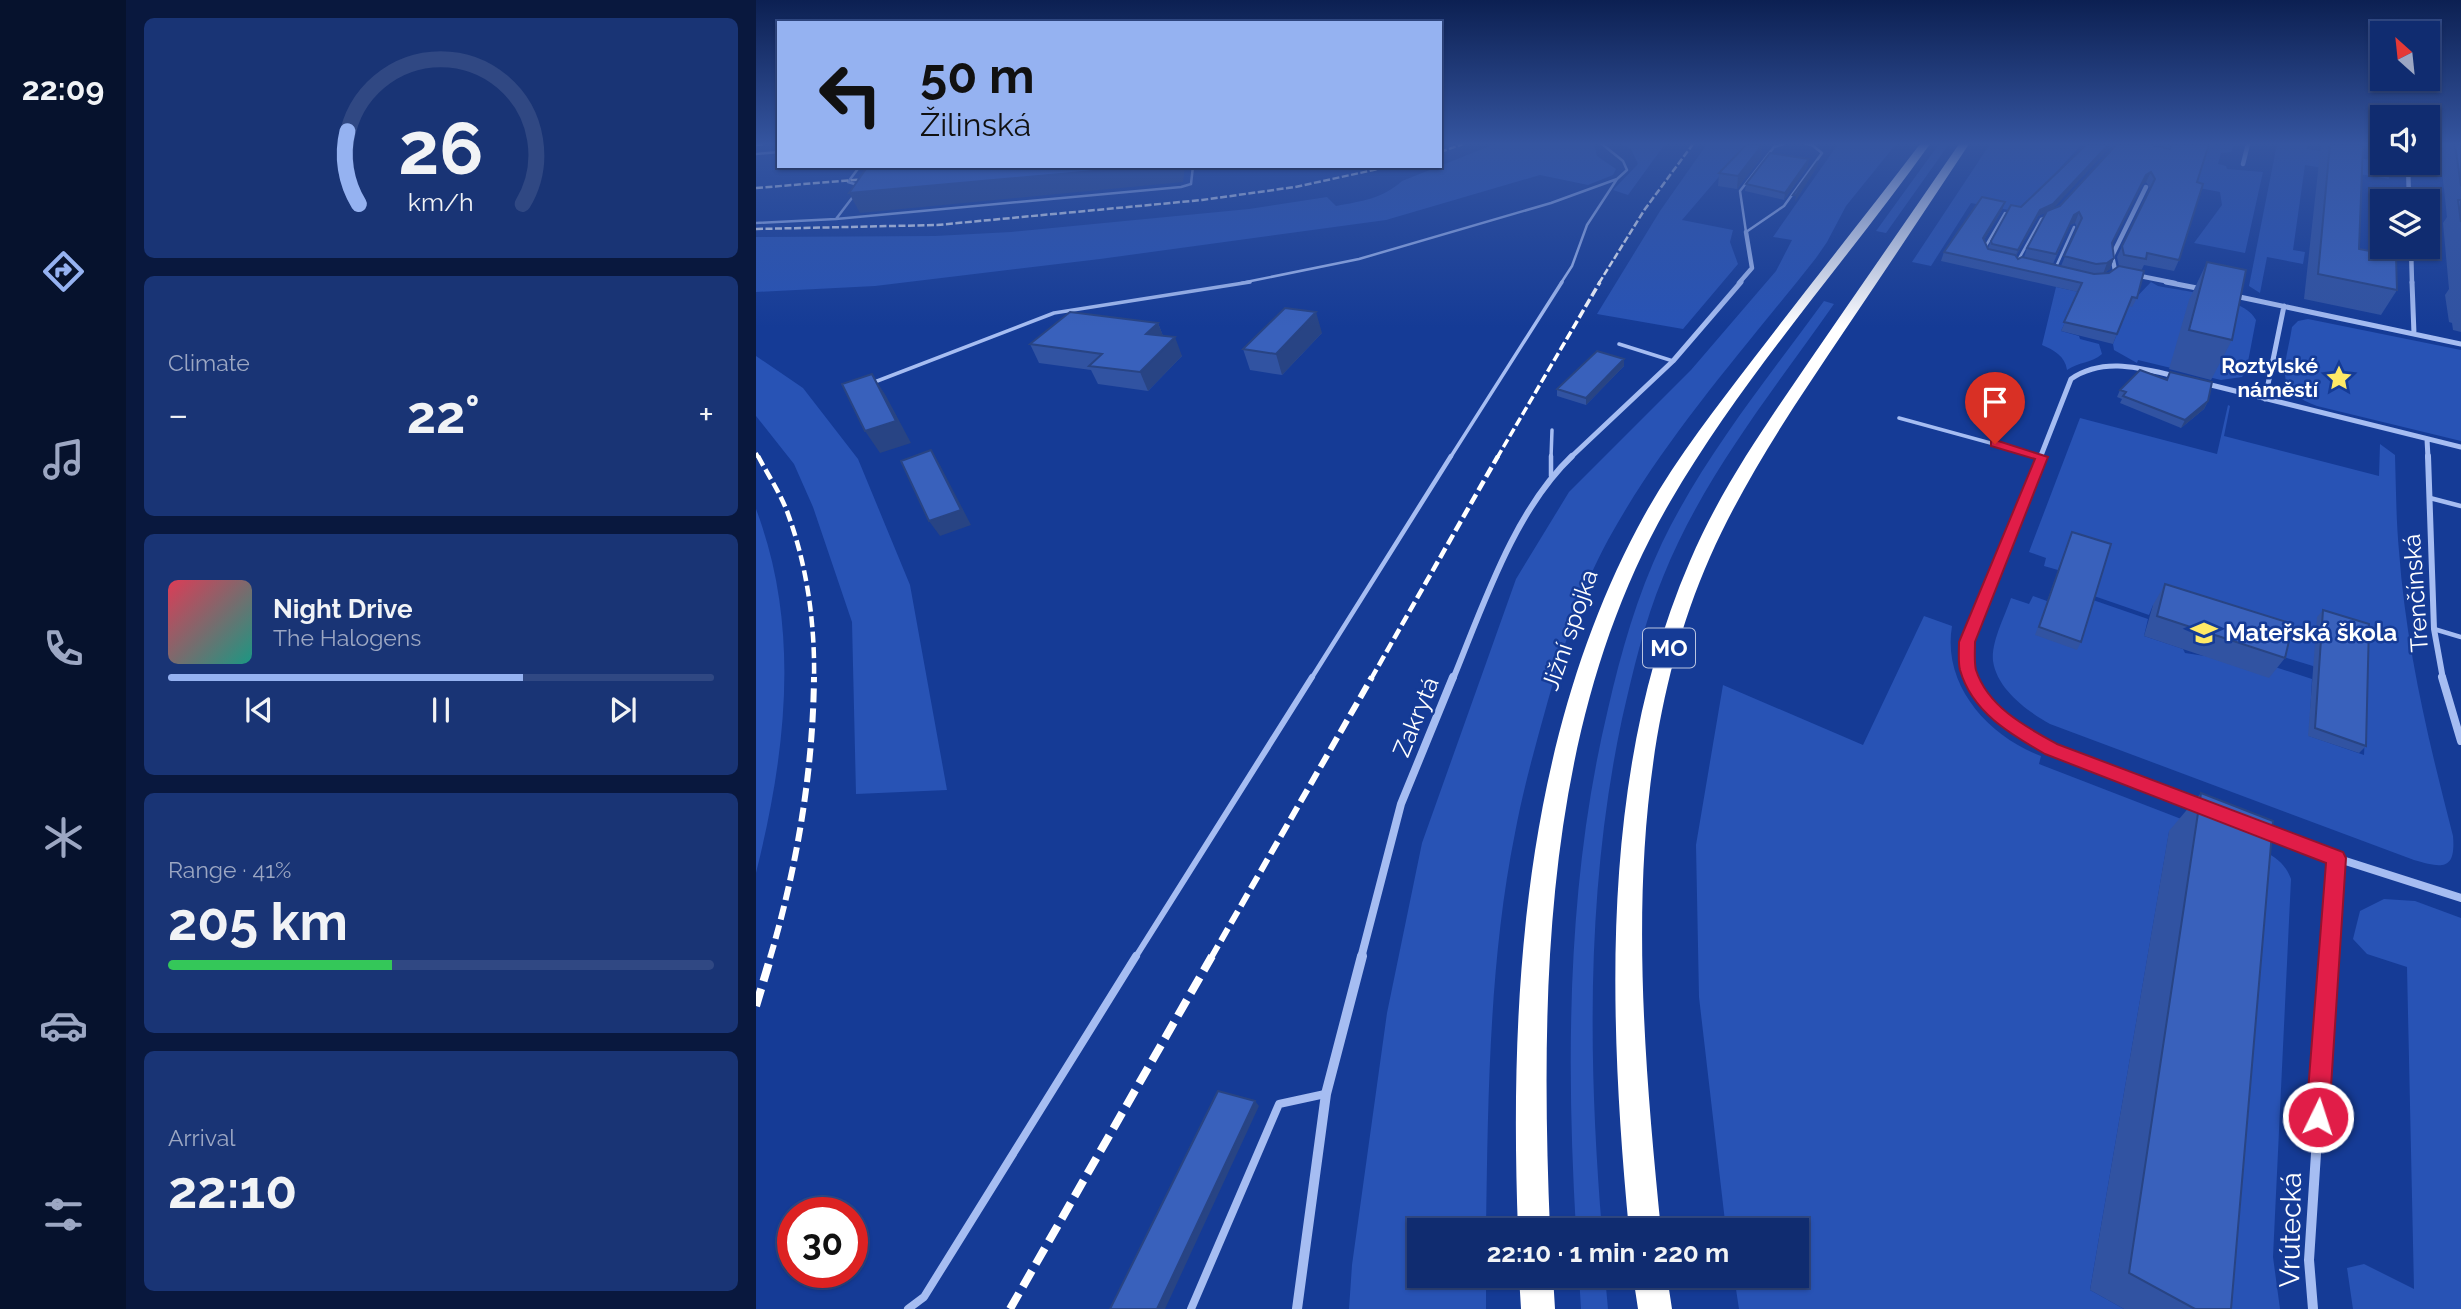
<!DOCTYPE html>
<html lang="en">
<head>
<meta charset="utf-8">
<style>
	:root { --surface:#102c70; --page:#193475; --text:#f1f3f6; --muted:#9ca7c3; --line:#304883; --accent:#95b2f1 }
	body { margin:0; font-family:Raleway,sans-serif; background:var(--page); color:var(--text); height:100vh; display:flex; flex-direction:column; font-size:26px; white-space:nowrap }
	* { box-sizing:border-box; margin:0 }
	p { font-size:23px; color:var(--muted) }
	.icon { flex:none; width:38px; height:38px; fill:none; stroke:currentColor; stroke-width:2; stroke-linecap:round; stroke-linejoin:round }
	.map { position:relative; flex:1; overflow:hidden }
	.sheet { display:flex; flex-direction:column; gap:18px; padding:18px; background:#09183e; width:630px }
	.sheet>* { flex:none }
	.hud { position:absolute; left:21px; top:21px; width:665px; height:147px; border-radius:0px; box-shadow:0 2px 5px #0004,0 0 0 2px var(--line); background:#95b2f1; color:#111; overflow:hidden }
	.needle { width:46px; rotate:333deg }
	.buttons { position:absolute; left:1614px; top:21px; display:grid; gap:14px }
	.buttons a { display:grid; place-items:center; width:70px; height:70px; border-radius:0px; background:var(--surface); box-shadow:0 2px 5px #0004,0 0 0 2px var(--line); font-size:35px }
	.speed { position:absolute; left:21px; top:1197px; display:flex; gap:14px; font-size:35px; font-weight:700; text-align:center }
	.speed>* { display:grid; place-content:center; width:91px; height:91px; border-radius:50%; background:var(--surface); box-shadow:0 2px 5px #0004,0 0 0 2px var(--line); line-height:1 }
	.speed .limit { border:10px solid #d22; background:#fff; color:#111 }
	.pin { position:absolute; display:grid; place-items:center; width:60px; height:60px; color:#fff; margin:-72px -30px; border-radius:50% 50% 50% 0; rotate:-45deg; box-shadow:0 0 7px #0007 }
	.pin .icon { rotate:45deg }
	.me { position:absolute; width:77px; margin:-38px; rotate:4deg; stroke-linejoin:round; filter:drop-shadow(0 0 5px #0008) }
	.turn { display:flex; align-items:center; gap:24px; height:147px; padding:0 28px; font-size:32px }
	.turn .icon { width:91px; height:91px; stroke-width:2.5 }
	.turn b { display:block; font-size:49px; line-height:60px }
	.big { font-size:52px; font-weight:700; line-height:1.1 }
	.sheet .tile { flex:1; display:flex; flex-direction:column; justify-content:center; gap:10px; min-width:0; padding:0 24px; border-radius:10px; background:var(--page) }
	.sheet .dial { align-items:center; gap:0 }
	.dial svg { height:182px; overflow:visible; fill:none; stroke:var(--line); stroke-width:7; stroke-linecap:round; text-anchor:middle }
	.dial text { fill:var(--text); stroke:none }
	.song { display:flex; align-items:center; gap:21px }
	.cover { width:84px; height:84px; border-radius:10px; background:linear-gradient(135deg,hsl(350 70% 55%),hsl(170 70% 35%)) }
	.played { height:7px; border-radius:4px; background:linear-gradient(90deg,var(--accent) 65%,var(--line) 65%) }
	.keys { display:flex; justify-content:space-around; direction:ltr }
	.heat { display:flex; justify-content:space-between; align-items:center; font-size:38px; direction:ltr }
	.charge { height:10px; border-radius:5px; background:linear-gradient(90deg,#34c759 41%,var(--line) 0) }
	.trip { position:absolute; left:651px; top:1218px; width:402px; height:70px; border-radius:0px; background:var(--surface); box-shadow:0 2px 5px #0004,0 0 0 2px var(--line); font-weight:700; line-height:70px; text-align:center }
	main { display:flex; flex:1; min-height:0 }
	.tab-bar { display:flex; flex-direction:column; width:126px; justify-content:space-around; align-items:center; background:#06122d; color:var(--muted) }
	.tab-bar .icon { width:49px; height:49px }
	.tab-bar .selected { color:var(--accent) }
	.tab-bar b { font-size:32px; color:var(--text) }
	.map>svg:first-child { display:block }
</style>
</head>
<body>
<main>
<nav class="tab-bar">
<b>22:09</b>
<svg class="icon selected" aria-label="directions" viewBox="0 0 24 24"><path d="M12 3l9 9-9 9-9-9zM9 14v-3h6M13 9l2 2-2 2"/></svg>
<svg class="icon" aria-label="music" viewBox="0 0 24 24"><path d="M9 18V5l10-2v13"/><circle cx="6" cy="18" r="3"/><circle cx="16" cy="16" r="3"/></svg>
<svg class="icon" aria-label="phone" viewBox="0 0 24 24"><path d="M5 4h4l2 5-3 2q2 4 5 5l2-3 5 2v4C11 20 4 13 5 4z"/></svg>
<svg class="icon" aria-label="climate" viewBox="0 0 24 24"><path d="M12 3v18M4 7l16 10M4 17L20 7"/></svg>
<svg class="icon" aria-label="car" viewBox="0 0 24 24"><path d="M5 17H2v-5l4-1 3-4h7l3 4 3 1v5h-3M9 17h6M6 11h13"/><circle cx="7" cy="17" r="2"/><circle cx="17" cy="17" r="2"/></svg>
<svg class="icon" aria-label="filters" viewBox="0 0 24 24"><path d="M4 7h16M4 17h16"/><circle cx="9" cy="7" r="2"/><circle cx="15" cy="17" r="2"/></svg>
</nav>
<section class="sheet">
<div class="tile dial"><svg viewBox="0 0 100 80">
<path d="M14 69A42 42 0 1 1 86 69"/>
<path d="M14 69A42 42 0 0 1 9 37" stroke="#95b2f1"/>
<text x="50" y="56" font-size="32" font-weight="700">26</text>
<text x="50" y="72" font-size="11">km/h</text>
</svg></div>
<div class="tile"><p>Climate</p>
<div class="heat"><a>−</a><b class="big">22°</b><a>+</a></div>
</div>
<div class="tile">
<div class="song"><i class="cover"></i><div><b>Night Drive</b><p>The Halogens</p></div></div>
<div class="played"></div>
<div class="keys"><svg class="icon" aria-label="previous" viewBox="0 0 24 24"><path d="M18 5L8 12l10 7zM5 5v14"/></svg><svg class="icon" aria-label="pause" viewBox="0 0 24 24"><path d="M8 5v14M16 5v14"/></svg><svg class="icon" aria-label="next" viewBox="0 0 24 24"><path d="M6 5l10 7-10 7zM19 5v14"/></svg></div>
</div>
<div class="tile"><p>Range · 41%</p><b class="big">205 km</b><div class="charge"></div></div>
<div class="tile"><p>Arrival</p><b class="big">22:10</b></div>
</section>
<div class="map">
<svg width="1705" height="1309" viewBox="0 0 1705 1309">
	<rect width="100%" height="100%" fill="#153b96"/>
	<path fill="#2853b5" d="M739,144H838L841,156L860,169L857,175L832,185L784,175L630,220L344,259L119,286L0,292V237L179,236L255,232L493,209L571,197L580,206C606,201 626,199 646,181Z
		M865,144H909L872,195L857,190L882,164L875,149Z
		M951,144H991L926,220L977,230L974,242L982,264L927,329L841,314L904,211Z
		M1082,144H1140L1090,206L1071,242L1060,258C988,349 908,438 852,540C824,591 807,649 791,704C779,747 767,790 759,833C733,963 732,1098 730,1230H663V1276H730V1309H593L596,1265L631,1013L666,843L760,579L813,492L935,370L1020,271L1036,240L1017,237Z
		M1183,144H1193L1130,233L1120,231Z
		M1234,144H1326L1264,212L1215,203L1175,266L1156,262Z
		M1340,144L1451,147L1478,144L1475,152L1465,153L1462,164L1470,166L1471,169L1507,172L1489,253L1438,243L1466,205L1464,192L1386,177L1382,153Z
		M1521,144H1551V149L1632,163L1633,179L1549,165L1537,250L1549,252L1547,264L1511,257L1504,293L1493,286Z
		M1395,282L1402,286C1426,291 1490,297 1500,320L1490,372L1486,377L1465,380L1382,360L1381,363L1358,350L1357,344L1372,306Z
		M1300,287L1323,292L1305,331L1323,336L1324,339L1343,344L1346,354C1336,363 1322,362 1311,370C1309,356 1298,350 1286,345Z
		M1068,301L1078,304C1017,391 947,477 907,577C888,623 877,671 866,719C830,888 832,1059 846,1230H820C810,1056 811,880 852,709C865,652 881,596 906,543C948,456 1011,379 1068,301Z
		M1552,319L1705,350V441L1561,406C1515,390 1530,366 1536,327L1542,321Z
		M0,356L47,388L102,459L154,585L191,790L100,794L96,622L57,507L38,464L0,416Z
		M1472,405L1474,406L1468,436L1623,476L1624,444L1639,455C1640,487 1640,519 1643,551C1650,648 1673,743 1697,836C1700,871 1686,868 1658,860L1294,724C1271,711 1241,689 1237,661C1235,642 1249,616 1255,598L1273,604L1277,596L1291,601L1337,600L1392,619L1388,636L1427,649L1429,653L1516,666L1556,679L1553,736L1608,755L1609,735L1557,666L1518,654L1397,605L1393,615L1338,596L1313,540L1302,570L1288,566L1290,558L1273,552L1324,418L1461,454Z
		M0,509C45,628 30,752 0,873Z
		M1168,616L1196,626C1186,685 1232,736 1285,756L1283,764L1508,851C1521,858 1530,865 1535,879L1517,1257L1524,1309H1428L1413,832L1334,1290L1368,1309H983L978,1276H1041V1230H970L943,997L940,845L967,685L1107,745Z
		M1628,899L1659,901L1705,918V1309H1597L1591,1268L1608,1264L1658,1289L1651,967L1611,954L1597,939L1604,911Z
		M823,1276H849L852,1309H825Z"/>
	<g fill="none" stroke-linecap="round" stroke-linejoin="round">
		<path stroke="#a6bdf2" stroke-width="2.5" d="M1028,144L1018,147L984,191L990,232L1028,206L1066,153L1056,145L1049,144
			M0,154L23,152
			M104,166L92,182L105,186
			M80,219L99,194
			M0,223L80,219L425,187L435,184L437,166
			M1228,249L1249,213
			M1260,264L1285,219L1293,216
			M1299,269L1318,227
			M485,283L603,259L795,203L861,179L871,170L867,161L846,144
			M805,283L816,266L831,225L861,179"/>
		<path stroke="#a6bdf2" stroke-width="3.5" d="M863,344L917,361
			M116,383L298,313L494,282
			M1143,418L1286,457
			M694,458L806,282
			M795,458L796,430"/>
		<path stroke="#a6bdf2" stroke-width="4.5" d="M795,476V456
			M1674,498L1705,506
			M1678,629L1705,637
			M555,679L695,456"/>
		<path stroke="#a6bdf2" stroke-width="6" d="M379,958L556,677"/>
		<path stroke="#a6bdf2" stroke-width="8" d="M152,1309L168,1297L380,956
			M435,1309L523,1104L569,1094"/>
		<path stroke="#a6bdf2" stroke-width="4.5" d="M1652,163L1653,201
			M1487,164L1492,144
			M1655,247L1656,283
			M1364,271L1359,270L1356,256L1390,187
			M1379,275L1419,283
			M983,283L996,268L990,232"/>
		<path stroke="#a6bdf2" stroke-width="5" d="M1410,282L1446,289
			M1656,282L1658,334
			M1479,296L1705,344
			M1447,383L1705,447
			M1509,399L1528,306
			M1671,439L1672,458
			M814,458L917,361L985,282
			M1284,458L1315,379C1347,357 1384,368 1419,376"/>
		<path stroke="#a6bdf2" stroke-width="6" d="M1672,456L1678,629L1687,679
			M697,679C727,606 758,511 816,456
			M1217,679L1211,666V642L1284,456"/>
		<path stroke="#a6bdf2" stroke-width="8" d="M1216,677C1253,751 1370,779 1443,806
			M1686,677L1705,741
			M1510,831L1580,858L1705,898
			M605,958L645,804L697,677
			M1573,958L1580,858"/>
		<path stroke="#a6bdf2" stroke-width="10" d="M541,1309L570,1094L606,956
			M1557,1309L1553,1260L1573,956"/>
		<path fill="#fff" fill-rule="evenodd" d="M1164,144H1174C1089,263 988,375 914,502C788,719 784,986 794,1230H762C753,993 769,740 882,527C914,466 957,412 998,358C1053,286 1109,216 1164,144Z
			M1203,144H1213C1172,206 1131,268 1089,330C1040,403 990,476 954,557C862,766 883,1009 905,1230H873C852,1008 844,770 934,561C964,490 1009,426 1052,363C1102,290 1153,217 1203,144Z
			M763,1276H797L799,1309H765Z
			M877,1276H911L916,1309H882Z"/>
		<path stroke="#fff" stroke-width="2.5" stroke-dasharray="7 2.5" stroke-linecap="butt" d="M0,145L9,144
			M684,152L707,144
			M0,188L122,178
			M0,229L181,225L446,200L539,187L636,166
			M843,283L889,209L937,144"/>
		<path stroke="#fff" stroke-width="3.5" stroke-dasharray="9 3.5" stroke-linecap="butt" d="M0,453L3,458
			M741,458L844,282"/>
		<path stroke="#fff" stroke-width="4.5" stroke-dasharray="11 4.5" stroke-linecap="butt" d="M2,456C12,475 25,494 32,514C51,566 59,623 58,679
			M615,679L742,456"/>
		<path stroke="#fff" stroke-width="6" stroke-dasharray="14 6" stroke-linecap="butt" d="M14,958C41,867 57,772 58,677
			M455,958L616,677"/>
		<path stroke="#fff" stroke-width="8" stroke-dasharray="18 8" stroke-linecap="butt" d="M0,1006L15,956
			M254,1309L456,956"/>
	</g>
	<path fill="#3153a2" fill-rule="evenodd" d="M1331,144H1355L1354,147L1296,209L1414,149L1416,144H1459L1458,148L1452,147L1441,182L1423,260L1418,271L1388,265L1385,271L1381,298L1376,307L1372,306L1357,344L1305,331L1322,292L1185,261L1188,252L1249,202L1246,210L1228,240L1232,248L1235,241L1265,207ZM1390,182L1394,188L1361,257L1363,266L1353,273H1348L1354,269L1358,258L1356,244L1386,185ZM1291,212L1271,248L1268,257L1262,259L1260,256L1282,216ZM1319,223L1321,228L1305,266L1297,264L1314,225Z
		M1565,144H1607L1603,249L1641,290L1625,315L1548,299Z
		M1683,144H1705V332L1697,330L1696,323L1693,322L1689,295L1693,289L1687,223L1691,217Z
		M1006,145L1005,158L981,189L962,186L963,173Z
		M1052,166L1028,200L989,191L990,184Z
		M1451,262L1476,340L1455,380L1413,369L1433,300Z
		M402,323L407,336L426,356L392,391L342,384L335,370L283,363L274,344Z
		M566,333L526,375L494,370L487,349Z
		M868,359V366L830,405L801,396V389Z
		M1414,372L1452,401L1448,409L1425,428L1364,403L1366,399L1361,397L1364,390L1410,379Z
		M1316,532L1325,642L1321,650L1279,635Z
		M1409,584L1529,658L1513,678L1388,636L1397,605Z
		M1567,610L1610,746L1603,753L1552,736L1561,617Z
		M1445,793L1475,1309H1368L1334,1290L1413,831Z"/>
	<path fill="#284484" d="M1353,144H1355L1354,147L1295,211L1282,216L1259,257L1262,250L1284,210Z
		M1006,145L1005,158L981,189L982,176Z
		M1053,159L1052,166L1028,200L1029,193Z
		M1062,161L1061,167L1039,202L1040,195Z
		M393,166H429L427,182L104,213L93,193Z
		M1395,172L1390,182L1386,185L1352,254L1390,175Z
		M1249,202L1246,210L1224,247L1227,238Z
		M1323,212L1319,223L1314,225L1296,266L1318,215Z
		M1358,258L1354,269L1347,274L1351,263Z
		M560,312L566,333L526,375L520,354Z
		M402,323L409,341L390,334Z
		M419,337L426,356L392,391L384,372Z
		M868,359V366L830,405V398Z
		M116,374L130,396L155,443L124,453L109,431Z
		M1452,401L1448,409L1425,428L1429,420Z
		M175,450L184,465L215,525L184,536L173,521Z
		M499,1101L503,1106L409,1309H401Z"/>
	<path fill="#3961bc" stroke="#284484" stroke-width="2" d="M991,144L1006,145L982,176L963,173Z
		M1331,144H1353L1297,204L1284,210L1262,250L1236,244L1235,241L1255,205L1265,207Z
		M1361,144H1391L1414,149L1416,144H1453L1441,182L1447,184L1423,260L1391,253L1390,259L1368,255L1366,246L1399,179L1395,172L1390,175L1356,243L1358,258L1351,263L1340,264L1308,256L1326,218L1323,212L1318,215L1300,254L1271,248L1291,211L1304,206Z
		M1574,144H1607L1603,249L1640,256L1641,290L1562,274Z
		M1699,144H1705V186Z
		M1014,153L1053,159L1029,193L990,184Z
		M1062,161L1040,195H1037Z
		M112,166H393L93,193Z
		M1226,197L1249,202L1227,238L1232,249L1259,255L1262,259L1266,257L1338,274L1353,273L1363,266L1388,271L1381,298L1376,297L1361,334L1308,322L1326,283L1188,252Z
		M1702,200H1705V222Z
		M1451,262L1490,270L1476,340L1433,330Z
		M529,308L560,312L520,354L487,349Z
		M314,312L402,323L390,334L419,337L384,372L333,366L346,354L274,344Z
		M841,351L868,359L830,398L801,389Z
		M1384,370L1411,380L1414,372L1456,382L1452,401L1429,420L1367,396L1370,392L1364,390Z
		M116,374L140,421L109,431L86,384Z
		M175,450L205,510L173,521L145,461Z
		M1316,532L1355,544L1325,642L1283,627Z
		M1409,584L1537,624L1529,658L1401,616Z
		M1567,610L1613,624L1610,746L1559,728Z
		M1445,793L1517,821L1475,1309H1439L1373,1273Z
		M462,1091L499,1101L401,1309H354Z"/>
	<linearGradient id="sky" x2="0" y2="1"><stop stop-color="#0c2052"/><stop offset="0.44" stop-color="#3555a0"/><stop offset="1" stop-color="#3555a0" stop-opacity="0"/></linearGradient>
	<rect width="1705" height="327" fill="url(#sky)"/>
	<path fill="#e11d48" stroke="#92132f" stroke-width="2" d="M1239,440L1292,457L1219,642C1219,651 1218,662 1220,670C1232,707 1270,727 1301,744L1587,852L1590,858L1573,1117L1570,1125L1562,1129L1554,1125L1550,1117L1570,863L1289,754C1254,734 1216,712 1204,670C1202,662 1203,651 1203,642L1279,459L1235,446V441Z"/>
	<defs>
		<g id="sight-bare" transform="scale(2.1)"><path d="M0-6L1.8-2.2L6-1.7L2.9 1.2L3.7 5.4L0 3.3L-3.7 5.4L-2.9 1.2L-6-1.7L-1.8-2.2Z" fill="#ffe966" stroke="#153b96" stroke-width="2.5" paint-order="stroke"/></g>
		<g id="school-bare" transform="scale(2.1)"><path d="M0-5L7-2L0 1L-7-2ZM-4 1L0 2.5L4 1V4Q0 6-4 4Z" fill="#ffe966" stroke="#153b96" stroke-width="2.5" paint-order="stroke"/></g>
	</defs>
	<g fill-rule="evenodd">
		<use href="#sight-bare" x="1583" y="378"/>
		<use href="#school-bare" x="1448" y="633"/>
	</g>
	<g text-anchor="middle" stroke-width="5" stroke-linejoin="round" paint-order="stroke">
		<g font-size="21" font-weight="bold" fill="#fff" stroke="#153b96" text-anchor="end">
			<text x="1562" y="373">Roztylské<tspan x="1562" dy="24">náměstí</tspan></text>
		</g>
		<rect fill="#153b96" stroke="#b9c4e0" stroke-width="2" x="887" y="628.5" width="52" height="39" rx="5"/>
		<g font-size="23" font-weight="bold" fill="#fff">
			<text x="913" y="656">MO</text>
		</g>
		<g font-size="24" fill="#fff" stroke="#153b96">
			<text transform="translate(1660 593) rotate(-94)" y="8">Trenčínská</text>
			<text transform="translate(814 630) rotate(-71)" y="8">Jižní spojka</text>
			<text transform="translate(660 717) rotate(-68)" y="8">Zakrytá</text>
		</g>
		<g font-size="24" font-weight="bold" fill="#fff" stroke="#153b96" text-anchor="start">
			<text x="1469" y="641">Mateřská škola</text>
		</g>
		<g font-size="28" fill="#fff" stroke="#153b96">
			<text transform="translate(1534 1230) rotate(-89)" y="10">Vrútecká</text>
		</g>
	</g>
</svg>
<div class="buttons">
<a><svg class="needle" viewBox="-14 -14 28 28"><path d="M0-13l5 13h-10z" fill="#e53935"/><path d="M0 13l5-13h-10z" fill="#9ca7c3"/></svg></a>
<a><svg class="icon" aria-label="sound" viewBox="0 0 24 24"><path d="M4 9h4l5-4v14l-5-4H4zM17 9q2 3 0 6"/></svg></a>
<a><svg class="icon" aria-label="layers" viewBox="0 0 24 24"><path d="M12 4l9 5-9 5-9-5zM3 14l9 5 9-5"/></svg></a>
</div>
<div class="speed"><div class="limit">30</div></div>
<div class="pin" style="left:1239px;top:444px;background:#d93025"><svg class="icon" aria-label="arrive" viewBox="0 0 24 24"><path d="M6 21V4h12l-3 4 3 4H6"/></svg></div>
<svg class="me" style="left:1562px;top:1117px" viewBox="-20 -20 40 40"><circle r="17" fill="#e11d48" stroke="#fff" stroke-width="3"/><path d="M0-11L8 9 0 5-8 9z" fill="#fff"/></svg>
<div class="trip">22:10 · 1 min · 220 m</div>
<div class="hud">
<div class="turn"><svg class="icon" aria-label="left" viewBox="0 0 24 24"><path d="M17 20v-9H6M10 6l-5 5 5 5"/></svg><div><b>50 m</b>Žilinská</div></div>
</div>
</div>
</main>
</body>
</html>
